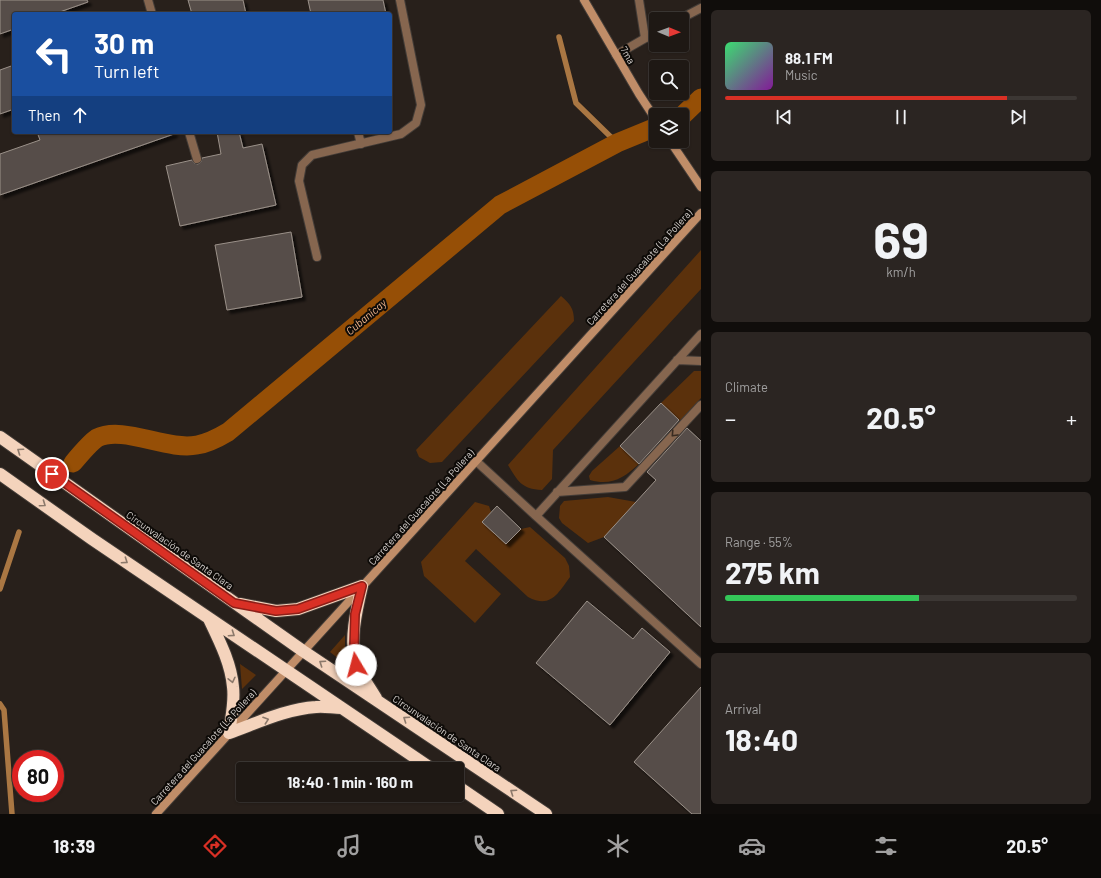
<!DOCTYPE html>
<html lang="en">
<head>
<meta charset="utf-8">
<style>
	:root { --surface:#1e1814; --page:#2b2522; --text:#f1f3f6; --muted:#a1a0a0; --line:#3c3734; --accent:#d93025 }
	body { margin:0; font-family:Barlow,sans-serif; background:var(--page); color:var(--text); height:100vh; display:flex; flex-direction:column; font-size:15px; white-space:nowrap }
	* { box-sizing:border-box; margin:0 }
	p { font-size:13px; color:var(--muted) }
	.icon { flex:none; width:22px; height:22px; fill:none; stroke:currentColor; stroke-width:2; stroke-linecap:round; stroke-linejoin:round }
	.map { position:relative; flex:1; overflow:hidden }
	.details { display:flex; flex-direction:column; gap:10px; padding:10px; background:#100d0b; width:400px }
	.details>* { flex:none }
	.guide { position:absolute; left:12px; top:12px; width:380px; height:122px; border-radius:4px; box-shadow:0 1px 3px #0004,0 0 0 1px var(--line); background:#1a4fa0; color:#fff; overflow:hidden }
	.needle { width:26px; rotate:91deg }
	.tools { position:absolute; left:649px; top:12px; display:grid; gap:8px }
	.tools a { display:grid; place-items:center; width:40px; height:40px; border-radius:4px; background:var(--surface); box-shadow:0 1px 3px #0004,0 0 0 1px var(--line); font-size:20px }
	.speed { position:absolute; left:12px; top:750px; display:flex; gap:8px; font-size:20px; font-weight:700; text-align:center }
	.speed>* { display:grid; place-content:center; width:52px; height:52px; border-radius:50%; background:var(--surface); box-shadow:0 1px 3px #0004,0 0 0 1px var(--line); line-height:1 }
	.speed .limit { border:6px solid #d22; background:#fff; color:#111 }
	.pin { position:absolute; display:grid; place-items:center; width:34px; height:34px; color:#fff; margin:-17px; border:2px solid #fff; border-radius:50%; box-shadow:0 1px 4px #0007 }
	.me { position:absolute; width:44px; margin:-22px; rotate:352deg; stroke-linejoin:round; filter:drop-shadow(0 0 3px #0008) }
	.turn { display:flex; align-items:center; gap:14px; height:84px; padding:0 16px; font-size:18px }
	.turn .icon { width:52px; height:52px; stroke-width:2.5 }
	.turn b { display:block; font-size:28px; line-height:34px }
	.then { display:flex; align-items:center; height:38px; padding:0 16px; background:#0003; gap:8px; font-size:15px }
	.big { font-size:30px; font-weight:700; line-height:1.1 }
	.details .tile { flex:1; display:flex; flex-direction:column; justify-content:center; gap:6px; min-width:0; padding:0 14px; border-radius:6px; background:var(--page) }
	.details .dial { align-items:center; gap:0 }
	.dial b { font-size:52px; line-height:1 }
	.song { display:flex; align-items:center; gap:12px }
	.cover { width:48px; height:48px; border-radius:6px; background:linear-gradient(135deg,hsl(140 70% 55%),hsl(290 70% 35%)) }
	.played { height:4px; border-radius:2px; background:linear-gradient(90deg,var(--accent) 80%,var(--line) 80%) }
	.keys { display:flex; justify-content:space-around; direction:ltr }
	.heat { display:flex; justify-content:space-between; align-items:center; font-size:22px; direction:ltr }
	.charge { height:6px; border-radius:3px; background:linear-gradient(90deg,#34c759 55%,var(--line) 0) }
	.trip { position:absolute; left:236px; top:762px; width:228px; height:40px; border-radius:4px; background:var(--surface); box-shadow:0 1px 3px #0004,0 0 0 1px var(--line); font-weight:700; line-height:40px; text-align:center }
	.tab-bar { display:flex; height:64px; justify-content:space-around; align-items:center; background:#0c0a08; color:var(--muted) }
	.tab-bar .icon { width:28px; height:28px }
	.tab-bar .on { color:var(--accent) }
	.tab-bar b { font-size:18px; color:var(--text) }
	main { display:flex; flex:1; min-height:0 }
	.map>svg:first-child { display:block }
</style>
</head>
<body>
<main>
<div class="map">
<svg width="701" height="814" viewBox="0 0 701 814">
	<defs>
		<filter id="shadow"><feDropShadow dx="3.5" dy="3.5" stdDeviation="1" flood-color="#0009"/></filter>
	</defs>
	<rect width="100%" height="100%" fill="#28201b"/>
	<path fill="#5b310c" d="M701,250V289L553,450L552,479L542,490C521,489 518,481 508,465Z
		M561,296C570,304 574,308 574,321L442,462L430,463L419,457L416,450Z
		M694,371H701V398L680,421L661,403Z
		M620,446L639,464C624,478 611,486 590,480L589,476L592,471Z
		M608,497L636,502L604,537L588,543L562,523L559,518L560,506L564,501Z
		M475,502L489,506L491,512L482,522L506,544L521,529L530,527L565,558L569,566L570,577C558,593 551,609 528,597L476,549L465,561L501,594L475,623L424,576L421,562Z
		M345,635V651L349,667L330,652Z
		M240,664L256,675L242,689Z"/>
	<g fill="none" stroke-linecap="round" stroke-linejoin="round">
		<path stroke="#aa7743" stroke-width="5.5" d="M559,37L576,103L617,143
			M0,589L19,532
			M0,704L4,710L12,814"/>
		<path stroke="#964f06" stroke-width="19" d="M682,116L701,98
			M73,463C78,457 91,442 97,438C123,425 167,451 197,445C209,443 218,438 228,432L500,205L617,143L656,127"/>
	</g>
	<path fill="#564e48" stroke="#9b918a" filter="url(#shadow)" d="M0,0H87L88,2L54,14H14V29L0,34Z
		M188,0H243L246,14H192Z
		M308,0H383L386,14H311Z
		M14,65V109L0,114V70Z
		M37,132H174V134L0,195V154L40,140Z
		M217,132H239L243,148L262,144L276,205L180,226L166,166L192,160L194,163L198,164L201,162L202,158L221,154Z
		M291,232L302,297L227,310L215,245Z
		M661,403L679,420L639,464L620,446Z
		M687,428L701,441V627L604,537L656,480L647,472Z
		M497,506L521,529L506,544L482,522Z
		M587,601L633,639L642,628L670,652L610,725L536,663Z
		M701,687V814H692L634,762Z"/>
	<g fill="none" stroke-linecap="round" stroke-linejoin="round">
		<g stroke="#443d38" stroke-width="10">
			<path id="lane" d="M148,0L152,14
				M639,0L645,38
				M189,132L197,159
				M358,132L361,144
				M317,257L299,181L302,165L312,155L401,134L416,123L421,105L400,0
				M677,360L701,361
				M476,461L536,516L701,334
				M557,492L625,487L701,405
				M536,516L701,664"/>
		</g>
		<g stroke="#443d38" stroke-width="10">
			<path id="street" d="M680,19L701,8
				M616,55L656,32"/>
		</g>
		<g stroke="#443d38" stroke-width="10">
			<path id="secondary" d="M584,0L639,94L656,120
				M670,141L701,187
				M156,814L701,213"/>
		</g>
		<g stroke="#443d38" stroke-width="14">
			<path id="highway" d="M0,437L303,651L546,814
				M0,474L92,539L432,769
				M362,586C357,607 348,645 357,666C362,677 370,688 376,698
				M240,604L276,611L298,609L362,586
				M209,619C219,640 231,663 233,687C235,702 231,718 229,733C257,723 286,709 316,707C324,706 333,708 341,708
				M457,786L498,814"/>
		</g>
		<use href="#lane" stroke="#86664f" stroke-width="8"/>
		<use href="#street" stroke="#86664f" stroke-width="8"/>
		<use href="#secondary" stroke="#c08d68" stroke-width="8"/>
		<use href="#highway" stroke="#f4d3bc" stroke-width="12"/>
	</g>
	<defs><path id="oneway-chevron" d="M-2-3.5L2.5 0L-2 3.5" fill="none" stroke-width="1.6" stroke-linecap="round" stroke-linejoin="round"/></defs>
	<use stroke="#382b21" href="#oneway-chevron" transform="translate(674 434) rotate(133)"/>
	<g stroke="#8c796b">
		<use href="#oneway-chevron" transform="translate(20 451) rotate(-145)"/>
		<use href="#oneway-chevron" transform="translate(43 504) rotate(35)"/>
		<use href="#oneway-chevron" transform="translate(125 561) rotate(34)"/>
		<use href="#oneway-chevron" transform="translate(232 634) rotate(34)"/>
		<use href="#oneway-chevron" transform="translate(322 663) rotate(-146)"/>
		<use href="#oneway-chevron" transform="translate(232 680) rotate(77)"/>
		<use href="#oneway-chevron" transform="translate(406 719) rotate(-146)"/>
		<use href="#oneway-chevron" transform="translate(266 720) rotate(-19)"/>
		<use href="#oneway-chevron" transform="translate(513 792) rotate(-146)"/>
	</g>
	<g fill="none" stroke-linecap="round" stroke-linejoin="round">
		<g stroke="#8d1f18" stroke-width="10">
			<path id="route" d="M52,474L234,603L276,611L298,609L362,586L355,614L354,648L356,665"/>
		</g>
		<use href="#route" stroke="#d93025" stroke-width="7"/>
	</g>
	<g text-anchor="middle" stroke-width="4" stroke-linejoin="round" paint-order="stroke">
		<g font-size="10" fill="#d8d3d0" stroke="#0e0b08">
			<text transform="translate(628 55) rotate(59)" y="4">7ma</text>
			<text transform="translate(639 267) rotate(-48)" y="4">Carretera del Guacalote (La Pollera)</text>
			<text transform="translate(421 507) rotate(-48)" y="4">Carretera del Guacalote (La Pollera)</text>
			<text transform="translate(180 550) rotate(35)" y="4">Circunvalación de Santa Clara</text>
			<text transform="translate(447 733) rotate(34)" y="4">Circunvalación de Santa Clara</text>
			<text transform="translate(203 747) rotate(-48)" y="4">Carretera del Guacalote (La Pollera)</text>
		</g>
		<g font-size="11" font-style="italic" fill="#f3b78d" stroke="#0e0b08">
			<text transform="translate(366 317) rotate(-40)" y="4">Cubanicay</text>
		</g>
	</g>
</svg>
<div class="tools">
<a><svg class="needle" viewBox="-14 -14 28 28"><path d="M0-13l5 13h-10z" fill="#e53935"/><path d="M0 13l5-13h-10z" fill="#a1a0a0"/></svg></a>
<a><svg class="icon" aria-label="search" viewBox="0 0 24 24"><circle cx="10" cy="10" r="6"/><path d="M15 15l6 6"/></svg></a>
<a><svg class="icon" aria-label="layers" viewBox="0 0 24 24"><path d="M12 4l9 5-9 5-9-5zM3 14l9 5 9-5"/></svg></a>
</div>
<div class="speed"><div class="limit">80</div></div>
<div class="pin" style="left:52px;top:474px;background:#d93025"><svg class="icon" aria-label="arrive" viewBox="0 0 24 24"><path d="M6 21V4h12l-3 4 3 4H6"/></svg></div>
<svg class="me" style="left:356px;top:665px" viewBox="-20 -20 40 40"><circle r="19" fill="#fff"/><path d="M0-13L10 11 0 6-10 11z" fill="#d93025"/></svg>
<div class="trip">18:40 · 1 min · 160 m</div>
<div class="guide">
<div class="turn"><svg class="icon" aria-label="left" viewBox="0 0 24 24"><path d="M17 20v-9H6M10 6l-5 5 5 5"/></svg><div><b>30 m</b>Turn left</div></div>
<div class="then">Then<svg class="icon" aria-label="ahead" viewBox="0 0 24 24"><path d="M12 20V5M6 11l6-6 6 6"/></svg></div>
</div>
</div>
<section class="details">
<div class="tile">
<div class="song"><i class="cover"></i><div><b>88.1 FM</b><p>Music</p></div></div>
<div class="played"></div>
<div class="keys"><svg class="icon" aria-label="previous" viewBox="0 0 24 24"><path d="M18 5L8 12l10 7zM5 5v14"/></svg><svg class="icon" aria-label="pause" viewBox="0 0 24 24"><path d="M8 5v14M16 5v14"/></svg><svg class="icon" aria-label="next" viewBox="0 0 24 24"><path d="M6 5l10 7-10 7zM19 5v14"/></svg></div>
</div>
<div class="tile dial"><b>69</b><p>km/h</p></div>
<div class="tile"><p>Climate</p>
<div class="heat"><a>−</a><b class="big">20.5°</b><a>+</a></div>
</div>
<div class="tile"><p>Range · 55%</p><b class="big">275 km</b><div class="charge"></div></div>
<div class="tile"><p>Arrival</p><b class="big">18:40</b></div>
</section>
</main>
<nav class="tab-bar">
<b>18:39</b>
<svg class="icon on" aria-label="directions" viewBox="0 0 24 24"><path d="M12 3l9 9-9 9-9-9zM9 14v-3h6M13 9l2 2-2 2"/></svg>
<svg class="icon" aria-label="music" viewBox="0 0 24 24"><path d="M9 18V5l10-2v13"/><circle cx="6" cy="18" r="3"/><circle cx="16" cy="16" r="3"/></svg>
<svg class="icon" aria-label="phone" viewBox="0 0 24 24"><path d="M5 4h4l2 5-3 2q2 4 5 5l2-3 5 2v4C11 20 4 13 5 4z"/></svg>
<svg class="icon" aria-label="climate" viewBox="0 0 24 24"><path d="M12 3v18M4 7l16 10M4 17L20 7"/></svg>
<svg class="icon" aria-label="car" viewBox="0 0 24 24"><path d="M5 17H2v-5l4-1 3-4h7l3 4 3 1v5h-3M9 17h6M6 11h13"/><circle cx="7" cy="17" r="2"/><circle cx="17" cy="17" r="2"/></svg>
<svg class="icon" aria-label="filters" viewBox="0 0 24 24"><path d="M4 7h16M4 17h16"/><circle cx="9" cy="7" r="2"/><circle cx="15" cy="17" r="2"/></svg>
<b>20.5°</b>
</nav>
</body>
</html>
